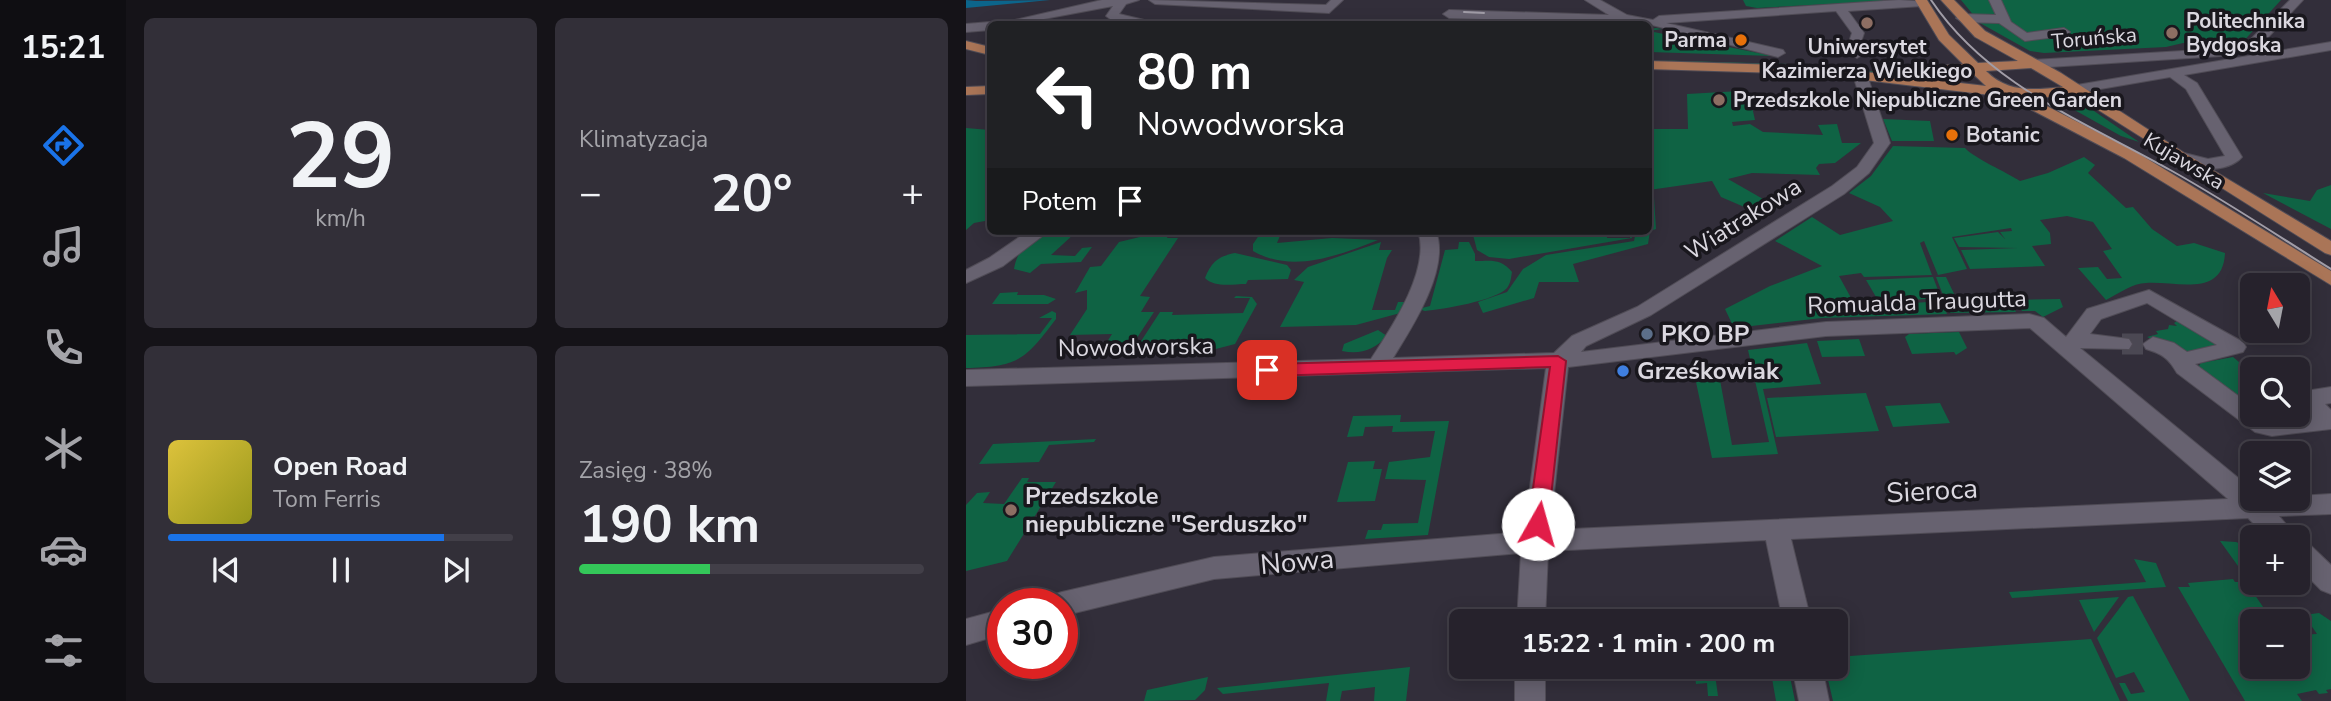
<!DOCTYPE html>
<html lang="pl">
<head>
<meta charset="utf-8">
<style>
	:root { --surface:#26222c; --page:#322f38; --text:#f1f3f6; --muted:#a4a4a9; --line:#423f48; --accent:#1a73e8 }
	body { margin:0; font-family:"Nunito Sans",sans-serif; background:var(--page); color:var(--text); height:100vh; display:flex; flex-direction:column; font-size:26px; white-space:nowrap }
	* { box-sizing:border-box; margin:0 }
	p { font-size:23px; color:var(--muted) }
	.icon { flex:none; width:38px; height:38px; fill:none; stroke:currentColor; stroke-width:2; stroke-linecap:round; stroke-linejoin:round }
	.map { position:relative; flex:1; overflow:hidden }
	.details { display:flex; flex-direction:column; gap:18px; padding:18px; background:#151318; width:840px }
	.details>* { flex:none }
	.guide { position:absolute; left:21px; top:21px; width:665px; height:214px; border-radius:10px; box-shadow:0 4px 18px #0003,0 0 0 2px var(--line); background:#202124; color:#fff; overflow:hidden }
	.needle { width:46px; rotate:350deg }
	.tools { position:absolute; left:1274px; top:273px; display:grid; gap:14px }
	.tools a { display:grid; place-items:center; width:70px; height:70px; border-radius:10px; background:var(--surface); box-shadow:0 4px 18px #0003,0 0 0 2px var(--line); font-size:35px }
	.speed { position:absolute; left:21px; top:588px; display:flex; gap:14px; font-size:35px; font-weight:700; text-align:center }
	.speed>* { display:grid; place-content:center; width:91px; height:91px; border-radius:50%; background:var(--surface); box-shadow:0 4px 18px #0003,0 0 0 2px var(--line); line-height:1 }
	.speed .limit { border:10px solid #d22; background:#fff; color:#111 }
	.pin { position:absolute; display:grid; place-items:center; width:60px; height:60px; color:#fff; margin:-30px; border-radius:14px; box-shadow:0 4px 10px #0006 }
	.me { position:absolute; width:77px; margin:-38px; rotate:7deg; stroke-linejoin:round; filter:drop-shadow(0 0 5px #0008) }
	.turn { display:flex; align-items:center; gap:24px; height:147px; padding:0 35px; font-size:32px }
	.turn .icon { width:91px; height:91px; stroke-width:2.5 }
	.turn b { display:block; font-size:49px; line-height:60px }
	.then { display:flex; align-items:center; height:66px; padding:0 35px; background:#0003; gap:14px; font-size:26px }
	.big { font-size:52px; font-weight:700; line-height:1.1 }
	.details .card { flex:1; display:flex; flex-direction:column; justify-content:center; gap:10px; min-width:0; padding:0 24px; border-radius:10px; background:var(--page) }
	.details .dial { align-items:center; gap:0 }
	.dial b { font-size:91px; line-height:1 }
	.song { display:flex; align-items:center; gap:21px }
	.cover { width:84px; height:84px; border-radius:10px; background:linear-gradient(135deg,hsl(50 70% 55%),hsl(60 70% 35%)) }
	.played { height:7px; border-radius:4px; background:linear-gradient(90deg,var(--accent) 80%,var(--line) 80%) }
	.keys { display:flex; justify-content:space-around; direction:ltr }
	.heat { display:flex; justify-content:space-between; align-items:center; font-size:38px; direction:ltr }
	.charge { height:10px; border-radius:5px; background:linear-gradient(90deg,#34c759 38%,var(--line) 0) }
	.details .tiles { flex:1; display:grid; gap:18px; grid-template-columns:repeat(2,1fr) }
	.trip { position:absolute; left:483px; top:609px; width:399px; height:70px; border-radius:10px; background:var(--surface); box-shadow:0 4px 18px #0003,0 0 0 2px var(--line); font-weight:700; line-height:70px; text-align:center }
	main { display:flex; flex:1; min-height:0 }
	.tab-bar { display:flex; flex-direction:column; width:126px; justify-content:space-around; align-items:center; background:#0f0e12; color:var(--muted) }
	.tab-bar .icon { width:49px; height:49px }
	.tab-bar .current { color:var(--accent) }
	.tab-bar b { font-size:32px; color:var(--text) }
	.map>svg:first-child { display:block }
</style>
</head>
<body>
<main>
<nav class="tab-bar">
<b>15:21</b>
<svg class="icon current" aria-label="directions" viewBox="0 0 24 24"><path d="M12 3l9 9-9 9-9-9zM9 14v-3h6M13 9l2 2-2 2"/></svg>
<svg class="icon" aria-label="music" viewBox="0 0 24 24"><path d="M9 18V5l10-2v13"/><circle cx="6" cy="18" r="3"/><circle cx="16" cy="16" r="3"/></svg>
<svg class="icon" aria-label="phone" viewBox="0 0 24 24"><path d="M5 4h4l2 5-3 2q2 4 5 5l2-3 5 2v4C11 20 4 13 5 4z"/></svg>
<svg class="icon" aria-label="climate" viewBox="0 0 24 24"><path d="M12 3v18M4 7l16 10M4 17L20 7"/></svg>
<svg class="icon" aria-label="car" viewBox="0 0 24 24"><path d="M5 17H2v-5l4-1 3-4h7l3 4 3 1v5h-3M9 17h6M6 11h13"/><circle cx="7" cy="17" r="2"/><circle cx="17" cy="17" r="2"/></svg>
<svg class="icon" aria-label="filters" viewBox="0 0 24 24"><path d="M4 7h16M4 17h16"/><circle cx="9" cy="7" r="2"/><circle cx="15" cy="17" r="2"/></svg>
</nav>
<section class="details">
<div class="tiles">
<div class="card dial"><b>29</b><p>km/h</p></div>
<div class="card"><p>Klimatyzacja</p>
<div class="heat"><a>−</a><b class="big">20°</b><a>+</a></div>
</div>
<div class="card">
<div class="song"><i class="cover"></i><div><b>Open Road</b><p>Tom Ferris</p></div></div>
<div class="played"></div>
<div class="keys"><svg class="icon" aria-label="previous" viewBox="0 0 24 24"><path d="M18 5L8 12l10 7zM5 5v14"/></svg><svg class="icon" aria-label="pause" viewBox="0 0 24 24"><path d="M8 5v14M16 5v14"/></svg><svg class="icon" aria-label="next" viewBox="0 0 24 24"><path d="M6 5l10 7-10 7zM19 5v14"/></svg></div>
</div>
<div class="card"><p>Zasięg · 38%</p><b class="big">190 km</b><div class="charge"></div></div>
</div>
</section>
<div class="map">
<svg width="1365" height="701" viewBox="0 0 1365 701">
	<rect width="100%" height="100%" fill="#322e3a"/>
	<path fill="#0f6344" d="M777,0H937L791,8L780,6Z
		M995,0H1315L1275,44L1217,43L1200,47L1078,53L1064,51L1014,23Z
		M690,28L696,29L683,31L807,56L683,52V29Z
		M683,60L823,64L925,73L980,72L997,85L832,66Z
		M774,91L776,98H784L789,120L766,122L767,126L784,124L797,132L857,135L852,125L871,124L876,143H895L869,163L853,164L850,168L854,175L786,173L762,179L804,203L790,212L755,197L746,181L683,190V129H722L721,94Z
		M1115,102L1173,142L1155,136L1096,103Z
		M917,119L964,121L968,141H926Z
		M0,128L24,130V220L8,223L0,230Z
		M927,146L999,148C1008,158 1040,172 1054,181L1082,173L1118,157L1129,165L1122,173L1160,208L1167,207L1186,229L1211,246L1228,243L1259,253C1257,298 1211,281 1180,283C1167,283 1152,294 1140,300L1112,268L1132,267L1141,279L1156,278L1137,251L1146,249L1127,222L1101,216L1074,220L1084,233L1085,244L1066,246L1079,266L1004,269L995,250L1051,248L993,247L988,238L1032,232L1039,239L1034,232L1046,231L1045,228L986,237L1001,269L972,275L958,241L954,243L966,275L898,277L895,273L873,276L890,307L976,301L981,314L856,318L768,328L759,309L804,286L856,266L809,241L846,217L874,235L927,221L914,207L883,193L905,176Z
		M1365,185V229L1297,193L1344,201L1351,190Z
		M683,197H688L690,229L684,231L682,244L607,264L613,282H573L568,298L517,313L512,302L541,292L557,269L580,255L668,241L670,231H682Z
		M199,231H204L201,238H212L174,296L184,297L175,312H188L161,353H134L146,334L104,335L121,309V290L109,293L124,267L135,266L153,242Z
		M296,231H316L311,243L366,238L412,240C374,255 326,274 287,251V244Z
		M506,231H535L534,236H558L559,231H641V238H664L665,231L666,238L543,259L523,257L511,250Z
		M108,234L85,255L109,256L116,248L126,247L115,262L75,264L64,273L48,269C54,235 80,235 108,234Z
		M415,242L413,250H426L421,258L406,310H429L432,302H441L438,312L390,325L314,327L338,282L328,280L342,267Z
		M493,242H503L509,254V261C525,261 535,258 546,272C545,277 545,283 541,288C529,301 477,309 459,311L452,309L464,306L479,250L492,249Z
		M269,253L321,265L325,270L322,279L282,280L280,284C266,284 249,288 239,278C245,262 253,256 269,253Z
		M967,277L975,298L913,302L900,280Z
		M970,277H980L992,302L1044,300L1050,312L984,313Z
		M52,292L51,295H78L90,299L82,304H26L34,293Z
		M270,296L286,297L291,304L269,344L246,350L168,352L194,312H207L206,315L277,313L284,298H268Z
		M1094,299L1097,307L1077,317L1069,311H1056L1049,300Z
		M86,311L90,313V319C59,360 52,367 0,368V335L74,334L86,318H73Z
		M1211,321L1258,344L1225,355L1181,337L1192,334L1190,331L1202,329L1203,325L1211,326L1208,323Z
		M412,330L421,336C408,350 394,355 376,351L378,344Z
		M993,332L1001,348L990,355L988,352L946,354L939,337L943,334Z
		M893,339L899,356L856,357L851,341Z
		M841,343L855,384L797,389L812,454L746,458L730,382L754,380L766,445L803,442L782,350Z
		M1267,357L1286,373V412L1236,375L1232,367L1235,363Z
		M900,393L913,431L810,437L801,398Z
		M974,403L984,423L927,427L919,406Z
		M435,415L434,422L483,421L462,535L399,539L402,530H415L417,524L452,523L460,480L419,479L423,462L464,457L469,431L426,432L427,426L399,427L397,436L381,437L387,416Z
		M130,439L128,442L83,445L73,462L13,464L27,444Z
		M409,461L407,469H416L409,501L371,502L382,462Z
		M56,478H63L61,482H90L41,561L0,571V505L11,493L24,492L17,503L38,504Z
		M1254,541L1270,542L1286,548V565L1272,566Z
		M1168,559L1190,563L1200,587L1046,598L1043,592L1180,582Z
		M1267,579L1269,582H1280L1306,620L1286,621V667H1332V635L1351,634L1338,615L1353,613L1365,621V689L1360,690L1362,693L1353,694L1350,690L1331,694L1336,701H1279L1212,587H1224L1222,583Z
		M1167,596L1224,701H1162L1153,683H1159L1165,694L1179,692L1168,672L1150,678L1131,638L1162,597Z
		M1153,597L1128,632L1113,600Z
		M1125,639L1154,701H867L859,667H870V657Z
		M444,667L440,701H408L409,687L376,691L374,701H360L363,683L257,694L251,688Z
		M728,667H748L752,696H742L741,683L730,684Z
		M804,667H822L829,701H810Z
		M242,677L239,690L229,700L178,701L181,690Z"/>
	<path fill="#0c658b" d="M0,0L10,1L84,0L0,8Z"/>
	<g fill="none" stroke-linecap="round" stroke-linejoin="round">
		<path stroke="#4b4853" stroke-width="21" stroke-dasharray="21 10" stroke-linecap="butt" d="M1156,344H1187"/>
		<g stroke="#504c56" stroke-width="2">
			<path id="minor" d="M136,0H173L160,4L153,14L195,24C178,26 154,28 140,16L147,6L51,24H31Z
				M183,0L360,5L365,0H377L363,13L189,4Z
				M619,0H634L661,15L687,20L693,16L933,0L962,2L956,6L882,11L898,33L895,42L898,54L891,58L884,54L883,42L886,33L870,11L700,23L817,50L819,53L812,57L682,24L483,18L477,14L483,10L643,15Z
				M1023,0H1035L1045,22L1061,33L1098,28L1104,32L1098,36L1059,41L1033,23L996,22L990,18L996,14L1030,15Z
				M1324,0H1337L1292,48H1282V42Z
				M24,22L29,24H24V30L0,32V24Z
				M1365,42V50L1218,75L1231,83L1276,157C1261,174 1221,172 1206,157L1214,152L1242,159L1259,156L1220,89L1204,77L1111,93L1104,89L1111,85Z
				M1250,49L1255,50V56L1067,68L1060,64L1067,60Z
				M894,71L901,75L924,143L903,173L878,194L685,315L620,346L615,352L860,322L1063,314L1078,318L1100,337L1121,309L1183,290L1277,342L1280,347L1277,352L1229,364L1286,406V415H1298L1306,420L1343,415L1337,407L1339,395L1346,390L1365,387V403L1359,404L1365,410V429L1306,436L1289,432L1211,373C1203,359 1197,354 1180,349L1177,344L1187,337L1208,343L1221,352L1251,345L1181,303L1135,319L1124,334L1163,339L1166,344L1163,349L1114,348L1276,481L1286,491V499H1332V496L1365,494V514L1313,516L1331,537H1301L1282,518L825,539L845,621H817L800,540L582,551L579,621H551L555,553L248,579L96,616V604H82L86,595L96,592L248,557L558,532L580,368L0,386V370L405,359C426,327 465,269 452,231H470C484,269 447,326 427,358L588,353L606,336L671,307L866,186L891,167L908,143L887,75ZM1064,328L1262,499L584,530L602,367L860,336Z
				M62,231H83L37,266L0,283V270L23,258Z
				M1332,539L1341,542L1365,565V594L1355,590L1332,567Z
				M37,609V634L0,645V619Z
				M549,667H579V701H549Z
				M826,667H856L863,701H833Z"/>
		</g>
		<g stroke="#504c56" stroke-width="2">
			<path id="major" d="M949,0H961L983,35L1012,63L1052,61L1009,37L975,0H988L1019,31L1095,73L1220,154L1365,241V255L1359,253L1107,94L1067,99L1170,152L1365,271V285L1158,158L1041,97L848,74L682,69V61L848,66L1020,86L1005,72L942,74L940,71L947,67L997,64L973,40ZM1065,68L1097,87C1067,90 1042,93 1020,71Z
				M0,41L24,47V55L0,49Z
				M24,86V94L0,95V87Z"/>
		</g>
		<use href="#minor" fill="#676270" fill-rule="evenodd"/>
		<use href="#major" fill="#aa7557" fill-rule="evenodd"/>
		<path stroke="#a19da7" stroke-width="2" d="M965,0C1022,85 1119,122 1206,171C1260,201 1312,236 1365,269
			M498,12L518,13"/>
	</g>
	<path fill="#e11d48" stroke="#92132f" stroke-width="2" d="M592,356L600,361L582,524L579,529H565L562,524L584,367L301,376L293,370L301,364Z"/>
	<g fill="#8d6e63" stroke="#19171d" stroke-width="2.5">
		<circle cx="901" cy="23" r="7"/>
		<circle cx="1206" cy="33" r="7"/>
		<circle cx="753" cy="100" r="7"/>
		<circle cx="45" cy="510" r="7"/>
	</g>
	<g fill="#e8710a" stroke="#19171d" stroke-width="2.5">
		<circle cx="775" cy="40" r="7"/>
		<circle cx="986" cy="135" r="7"/>
	</g>
	<circle fill="#5c6f8a" stroke="#19171d" stroke-width="2.5" cx="681" cy="334" r="7"/>
	<circle fill="#3f7fe0" stroke="#19171d" stroke-width="2.5" cx="657" cy="371" r="7"/>
	<g text-anchor="middle" stroke-width="7" stroke-linejoin="round" paint-order="stroke">
		<g font-size="21" font-weight="bold" fill="#dbd8e0" stroke="#19171d" text-anchor="start">
			<text x="1220" y="28">Politechnika<tspan x="1220" dy="24">Bydgoska</tspan></text>
			<text x="761" y="47" text-anchor="end">Parma</text>
			<text x="901" y="54" text-anchor="middle">Uniwersytet<tspan x="901" dy="24">Kazimierza Wielkiego</tspan></text>
			<text x="767" y="107">Przedszkole Niepubliczne Green Garden</text>
			<text x="1000" y="142">Botanic</text>
		</g>
		<g font-size="21" fill="#dbd8e0" stroke="#19171d">
			<text transform="translate(1128 38) rotate(-5)" y="7">Toruńska</text>
			<text transform="translate(1218 161) rotate(31)" y="7">Kujawska</text>
		</g>
		<g font-size="24" fill="#dbd8e0" stroke="#19171d">
			<text transform="translate(777 219) rotate(-32)" y="8">Wiatrakowa</text>
			<text transform="translate(951 302) rotate(-2)" y="8">Romualda Traugutta</text>
			<text transform="translate(170 347) rotate(-1)" y="8">Nowodworska</text>
		</g>
		<g font-size="24" font-weight="bold" fill="#dbd8e0" stroke="#19171d" text-anchor="start">
			<text x="695" y="342">PKO BP</text>
			<text x="671" y="379">Grześkowiak</text>
			<text x="59" y="504">Przedszkole<tspan x="59" dy="28">niepubliczne "Serduszko"</tspan></text>
		</g>
		<g font-size="28" fill="#dbd8e0" stroke="#19171d">
			<text transform="translate(966 490) rotate(-3)" y="10">Sieroca</text>
			<text transform="translate(331 561) rotate(-5)" y="10">Nowa</text>
		</g>
	</g>
</svg>
<div class="tools">
<a><svg class="needle" viewBox="-14 -14 28 28"><path d="M0-13l5 13h-10z" fill="#e53935"/><path d="M0 13l5-13h-10z" fill="#a4a4a9"/></svg></a>
<a><svg class="icon" aria-label="search" viewBox="0 0 24 24"><circle cx="10" cy="10" r="6"/><path d="M15 15l6 6"/></svg></a>
<a><svg class="icon" aria-label="layers" viewBox="0 0 24 24"><path d="M12 4l9 5-9 5-9-5zM3 14l9 5 9-5"/></svg></a>
<a>+</a>
<a>−</a>
</div>
<div class="speed"><div class="limit">30</div></div>
<div class="pin" style="left:301px;top:370px;background:#d93025"><svg class="icon" aria-label="arrive" viewBox="0 0 24 24"><path d="M6 21V4h12l-3 4 3 4H6"/></svg></div>
<svg class="me" style="left:572px;top:524px" viewBox="-20 -20 40 40"><circle r="19" fill="#fff"/><path d="M0-13L10 11 0 6-10 11z" fill="#e11d48"/></svg>
<div class="trip">15:22 · 1 min · 200 m</div>
<div class="guide">
<div class="turn"><svg class="icon" aria-label="left" viewBox="0 0 24 24"><path d="M17 20v-9H6M10 6l-5 5 5 5"/></svg><div><b>80 m</b>Nowodworska</div></div>
<div class="then">Potem<svg class="icon" aria-label="arrive" viewBox="0 0 24 24"><path d="M6 21V4h12l-3 4 3 4H6"/></svg></div>
</div>
</div>
</main>
</body>
</html>
